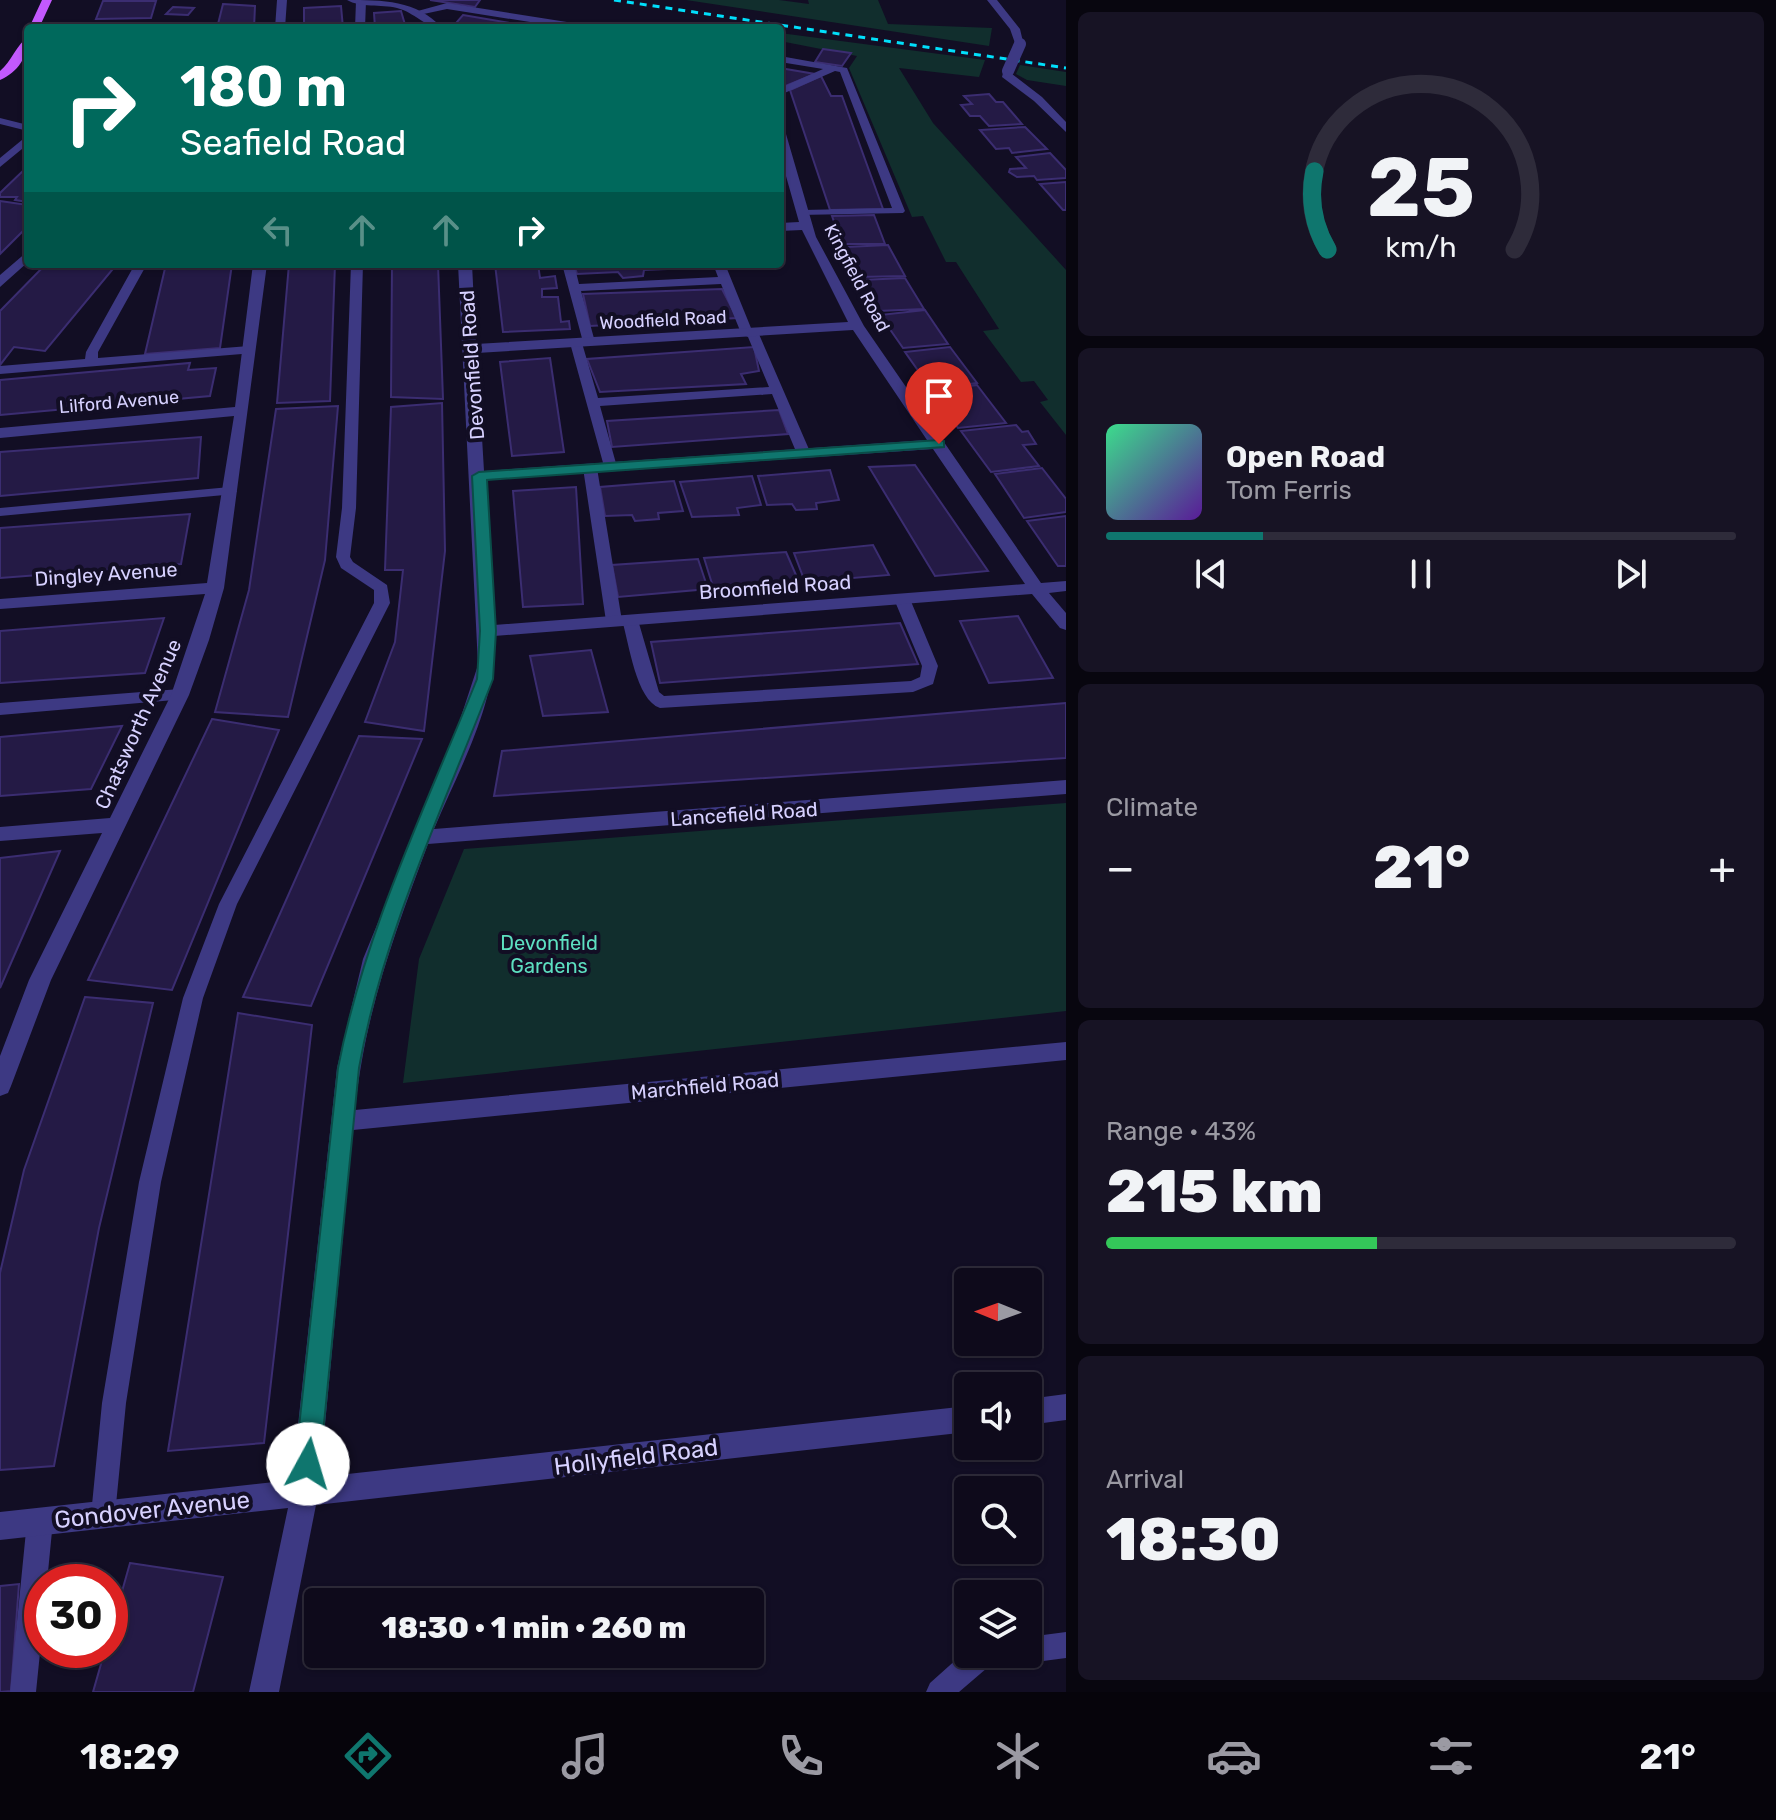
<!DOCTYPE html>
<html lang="en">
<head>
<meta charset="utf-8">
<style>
	:root { --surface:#0e0a1b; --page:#171324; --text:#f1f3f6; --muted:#9b9aa3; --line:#2e2b3a; --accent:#0f766e }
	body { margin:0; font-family:Rubik,sans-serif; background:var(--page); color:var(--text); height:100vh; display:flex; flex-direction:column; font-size:30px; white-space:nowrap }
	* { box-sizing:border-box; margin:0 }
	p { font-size:26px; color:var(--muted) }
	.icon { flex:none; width:44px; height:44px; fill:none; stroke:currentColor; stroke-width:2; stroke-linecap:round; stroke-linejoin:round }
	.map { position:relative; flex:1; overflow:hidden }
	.drawer { display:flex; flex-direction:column; gap:12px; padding:12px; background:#08060f; width:710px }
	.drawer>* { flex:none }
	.top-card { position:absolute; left:24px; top:24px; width:760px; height:244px; border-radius:8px; box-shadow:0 2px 6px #0004,0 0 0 2px var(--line); background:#00695c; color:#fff; overflow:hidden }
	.needle { width:52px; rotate:271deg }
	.tools { position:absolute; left:954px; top:1268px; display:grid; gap:16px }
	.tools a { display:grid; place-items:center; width:88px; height:88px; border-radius:8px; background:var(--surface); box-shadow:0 2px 6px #0004,0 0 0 2px var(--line); font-size:40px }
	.speed { position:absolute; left:24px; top:1564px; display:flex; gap:16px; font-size:40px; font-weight:700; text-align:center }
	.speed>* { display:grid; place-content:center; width:104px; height:104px; border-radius:50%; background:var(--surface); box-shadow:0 2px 6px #0004,0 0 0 2px var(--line); line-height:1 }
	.speed .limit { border:12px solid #d22; background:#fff; color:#111 }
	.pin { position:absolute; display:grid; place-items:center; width:68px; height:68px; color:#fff; margin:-82px -34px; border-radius:50% 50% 50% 0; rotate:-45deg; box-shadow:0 0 8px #0007 }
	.pin .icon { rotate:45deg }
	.me { position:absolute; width:88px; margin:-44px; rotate:6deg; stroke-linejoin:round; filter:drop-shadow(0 0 6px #0008) }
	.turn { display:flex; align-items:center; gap:28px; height:168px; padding:0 24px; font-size:36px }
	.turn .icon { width:104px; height:104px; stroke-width:2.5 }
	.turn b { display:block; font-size:56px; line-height:68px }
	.lanes { display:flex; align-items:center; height:76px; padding:0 24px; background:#0003; justify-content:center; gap:40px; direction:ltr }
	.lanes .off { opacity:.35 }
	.big { font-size:60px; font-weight:800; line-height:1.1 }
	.drawer .card { flex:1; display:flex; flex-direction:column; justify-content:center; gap:12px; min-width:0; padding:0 28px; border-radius:12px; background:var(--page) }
	.drawer .dial { align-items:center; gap:0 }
	.dial svg { height:208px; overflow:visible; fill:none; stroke:var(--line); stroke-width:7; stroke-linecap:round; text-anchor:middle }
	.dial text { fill:var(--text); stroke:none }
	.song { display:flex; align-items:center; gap:24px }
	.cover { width:96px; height:96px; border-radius:12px; background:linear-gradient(135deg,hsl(150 70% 55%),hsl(270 70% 35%)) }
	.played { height:8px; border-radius:4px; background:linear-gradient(90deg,var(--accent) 25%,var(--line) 25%) }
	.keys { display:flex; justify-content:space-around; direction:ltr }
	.heat { display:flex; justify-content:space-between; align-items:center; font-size:44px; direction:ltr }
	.charge { height:12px; border-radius:6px; background:linear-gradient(90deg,#34c759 43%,var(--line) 0) }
	.trip { position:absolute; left:304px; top:1588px; width:460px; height:80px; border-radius:8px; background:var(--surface); box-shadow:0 2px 6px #0004,0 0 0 2px var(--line); font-weight:800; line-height:80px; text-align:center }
	.menu { display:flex; height:128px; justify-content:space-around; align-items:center; background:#06040b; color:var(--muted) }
	.menu .icon { width:56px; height:56px }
	.menu .active { color:var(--accent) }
	.menu b { font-size:36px; color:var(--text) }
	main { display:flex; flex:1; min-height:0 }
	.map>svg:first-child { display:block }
</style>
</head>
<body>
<main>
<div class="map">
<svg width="1066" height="1692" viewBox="0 0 1066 1692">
	<rect width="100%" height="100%" fill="#120e24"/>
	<path fill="#112e2d" d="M686,0H779L809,4L808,0H878L888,24L992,28L989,46Z
		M780,33L985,60L979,77L899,68L933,123L1066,270V435L1040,402L1048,400L1034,381L1021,382L983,331L999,329L956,262H946L923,216L912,217L849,68L857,56L780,41Z
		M1020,65L1066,72V86L1027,80L1016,74Z
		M1066,803V1011L403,1083L419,959L464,849Z"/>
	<path fill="#241a45" stroke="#3b2d71" stroke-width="2" d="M430,0H480L475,7Z
		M103,1H156L151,18L96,19Z
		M223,4L255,6L254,28H217Z
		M341,6L343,28H304V8Z
		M173,7L194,8L188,15L166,14Z
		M401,11L406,28H414H375L374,13Z
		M463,15L539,28H468L456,23Z
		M823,49L851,53L842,66L815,62Z
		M780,68L815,74L783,87L780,86Z
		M821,76L831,96H842L883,209L830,210L790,90Z
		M989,94L996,102H1003L1022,124L989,126L980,116H970L961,105L972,104L964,96Z
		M1025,127L1047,149L1012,153L1009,148L996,149L980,130Z
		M1050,153L1066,170V178L1037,180L1034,176L1017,177L1009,172L1010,169L1026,168L1016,157Z
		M28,166V202L15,200L17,197H0V193Z
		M1066,182V210H1063L1040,184Z
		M0,201L28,205V226L0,254Z
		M874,215L885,244H842L832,216Z
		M888,245L905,276L859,277L846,247Z
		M46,264H117L45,351L14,347L0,365V311Z
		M166,264H232L220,348L145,354Z
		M289,264H335L330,401L277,403Z
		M392,264H438L443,399L391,397Z
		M495,264H538L540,278L555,276L557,288L542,289V297H558L561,322L569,321L570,329L503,332Z
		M574,264H712L713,267L644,270L643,276L623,278L618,272L577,274Z
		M905,278L924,309L878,311L861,280Z
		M722,289L737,318L590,326L583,294Z
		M925,310L948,344L903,348L880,315Z
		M754,347L759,371L741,374L746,384L600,392L587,359Z
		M950,347L977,383L931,389L905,352Z
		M550,358L564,452L512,456L500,362Z
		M190,363L188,370L216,368L210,396L0,415V380Z
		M977,385L1006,423L958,428L933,391Z
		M442,403L445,551L424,731L365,722L395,642L403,570H385L391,407Z
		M338,406L325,560L288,717L215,712L249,590L276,409Z
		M779,410L788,434L612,447L607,421Z
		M1016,425L1022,432L1028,431L1036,444L1023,445L1039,466L991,472L961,431Z
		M201,437L198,478L0,496V452Z
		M915,465L988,571L935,576L869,467Z
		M1042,468L1066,499V512L1024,518L995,474Z
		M830,470L839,500L816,503L817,509L796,510L792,504L767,505L758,476Z
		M752,476L761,505L737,508L739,515L692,517L680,482Z
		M674,481L683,511L658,513L659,519L635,521L632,515L605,516L600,487Z
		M576,487L583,604L523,607L513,491Z
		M190,514L181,564L0,578V528Z
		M1066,516V566H1058L1027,521Z
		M873,545L889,575L805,582L794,553Z
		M786,552L799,582L714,590L704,558Z
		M698,559L708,589L618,597L612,565Z
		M1018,616L1053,678L989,683L960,621Z
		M164,618L145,673L0,683V631Z
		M900,623L918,664L660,683L651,642Z
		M591,650L608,712L543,716L530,656Z
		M1066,703V758L494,796L502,751Z
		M212,719L279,730L172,990L88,980Z
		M122,726L91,789L0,796V737Z
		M359,736L422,739L311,1006L243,997Z
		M60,851L0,988V858Z
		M85,997L153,1003L99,1228L54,1466L0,1470V1273L24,1170Z
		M238,1013L312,1025L264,1443L168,1451Z
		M130,1563L223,1577L193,1692H93L105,1650H110V1634Z
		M19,1584L11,1691L0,1692V1586Z"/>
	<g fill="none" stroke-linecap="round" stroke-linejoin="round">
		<path fill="#3d3983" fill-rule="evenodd" d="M356,1H366L365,28H355Z
			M447,3L586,25L591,28H568L447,9L419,15L414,12Z
			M780,56L847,68L905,211L903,213L799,215V211L803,210L892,208L840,72L835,71L780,95V88L823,69L780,62Z
			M28,135V144L0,167V158Z
			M135,264H147L98,352V358L249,346L254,347V353L0,374V366L85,359L86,352Z
			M351,264H363L356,508L350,557L353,562L387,585L390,603L237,904L203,998L161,1182L126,1403L115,1515L112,1524L103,1527L94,1524L91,1515L102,1403L139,1182L183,998L219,904L374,603V590L341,568L336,557L342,508Z
			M562,264H574L579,284L718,277L713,264H725L751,328L758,332L811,454L809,457H799L797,454L772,394L600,406L617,467L610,471L605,470L570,343L571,340L582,343L598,398L769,387L748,337L741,333L721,284L581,291L595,342L589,346L583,342Z
			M590,464L597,468L622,621L614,626L606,621L583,468Z
			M230,487L237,491L235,494L0,516V508Z
			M902,594L910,599L938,666L933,684L913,692L660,708C636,700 629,643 622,620L630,615L638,620L659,692L664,696L911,681L920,677L922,666L894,599Z
			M180,689L188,695L186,699L0,715V703Z
			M40,1508L49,1512L53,1521L47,1582H42V1633L36,1692H10L27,1521L31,1512Z
			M1066,1632V1658L1028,1663L1019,1659L1016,1654H1028V1637Z
			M968,1649V1654H1004L1000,1663L987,1668L959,1692H926L930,1683Z"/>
		<path fill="#3d3983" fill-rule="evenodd" d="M277,0H287L285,28H275Z
			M347,0C382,0 417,0 442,28C426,28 414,12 397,8C381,4 360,8 347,0Z
			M987,0H997L1020,29L1024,46H1016L1010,29Z
			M1004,69H1012V74L1042,97L1066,122V132L1034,101L1002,77Z
			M0,118L28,125V131L0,124Z
			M780,130L786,134L816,237L864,326L1041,583L1066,581V591L1049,593L1066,613V630L1060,628L1032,594L494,636C498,702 459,769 434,829L1066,780V794L428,844C394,935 365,1012 355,1110L1066,1042V1060L353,1130L320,1477L968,1406V1432L316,1505L279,1692H249L288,1508L0,1540V1512L292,1480L337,1068L363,959L454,738L478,665L458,264H472L476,344L848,322L802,230L780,231V223L799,222L780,155ZM853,330L927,440L484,471L477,353ZM933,449L1025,584L494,625L485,480Z
			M28,251V262L0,287V275Z
			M253,264H267L224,588L209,640L189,695L51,980L11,1086L8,1093L0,1096V1056L29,980L102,833L0,841V827L110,818L171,695L205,594L0,609V599L207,583L234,416L0,438V428L235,407Z
			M1066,1394V1420L1028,1425V1399Z"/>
		<path fill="#c359fe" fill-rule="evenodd" d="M42,0H52L39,28H29Z
			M28,37C28,57 18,72 0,80V71C11,62 17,44 28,37Z"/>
		<path stroke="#01dffb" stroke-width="3" stroke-dasharray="7 6" stroke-linecap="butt" d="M614,0L1066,68"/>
		<path stroke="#3d3983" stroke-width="12" d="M1008,71L1020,44"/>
	</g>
	<path fill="#0f766e" stroke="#0a4d48" stroke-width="2" d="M939,440L944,441V447L487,480L496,631L493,679C444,806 383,933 359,1068L320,1464L316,1472L308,1476L299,1472L295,1464L338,1068C364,933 426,806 477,679L480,631L472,476L479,472Z"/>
	<g text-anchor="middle" stroke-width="8" stroke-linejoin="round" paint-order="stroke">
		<g font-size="18" fill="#d7d1ff" stroke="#120e24">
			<text transform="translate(857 278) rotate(62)" y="6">Kingfield Road</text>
			<text transform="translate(663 320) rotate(-3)" y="6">Woodfield Road</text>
			<text transform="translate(119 402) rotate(-5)" y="6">Lilford Avenue</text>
		</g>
		<g font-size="20" fill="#d7d1ff" stroke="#120e24">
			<text transform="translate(472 365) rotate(-94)" y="7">Devonfield Road</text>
			<text transform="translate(106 574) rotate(-4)" y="7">Dingley Avenue</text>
			<text transform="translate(775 587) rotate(-4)" y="7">Broomfield Road</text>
			<text transform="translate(138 724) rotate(-66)" y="7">Chatsworth Avenue</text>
			<text transform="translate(744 814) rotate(-4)" y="7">Lancefield Road</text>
			<text transform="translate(705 1086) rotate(-5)" y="7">Marchfield Road</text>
		</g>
		<g font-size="20" fill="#5ddfc0" stroke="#120e24">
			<text x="549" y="950">Devonfield<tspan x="549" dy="23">Gardens</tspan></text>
		</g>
		<g font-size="24" fill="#d7d1ff" stroke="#120e24">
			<text transform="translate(636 1457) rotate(-7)" y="8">Hollyfield Road</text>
			<text transform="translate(152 1510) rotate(-6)" y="8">Gondover Avenue</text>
		</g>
	</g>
</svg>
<div class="tools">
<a><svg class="needle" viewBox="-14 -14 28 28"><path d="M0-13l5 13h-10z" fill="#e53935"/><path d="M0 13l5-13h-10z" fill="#9b9aa3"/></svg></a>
<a><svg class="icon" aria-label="sound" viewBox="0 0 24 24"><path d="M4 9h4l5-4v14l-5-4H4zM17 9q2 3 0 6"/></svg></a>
<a><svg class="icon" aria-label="search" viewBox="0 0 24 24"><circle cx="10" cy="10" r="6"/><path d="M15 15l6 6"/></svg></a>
<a><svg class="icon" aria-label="layers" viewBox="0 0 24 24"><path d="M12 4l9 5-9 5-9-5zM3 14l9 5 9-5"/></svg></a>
</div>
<div class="speed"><div class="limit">30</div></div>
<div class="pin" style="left:939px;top:444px;background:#d93025"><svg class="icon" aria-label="arrive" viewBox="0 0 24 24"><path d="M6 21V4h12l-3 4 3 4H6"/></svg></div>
<svg class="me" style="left:308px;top:1464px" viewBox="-20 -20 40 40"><circle r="19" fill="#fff"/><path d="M0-13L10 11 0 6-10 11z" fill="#0f766e"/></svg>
<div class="trip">18:30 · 1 min · 260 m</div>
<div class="top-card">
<div class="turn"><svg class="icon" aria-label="right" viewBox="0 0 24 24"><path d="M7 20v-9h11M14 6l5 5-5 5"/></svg><div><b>180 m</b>Seafield Road</div></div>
<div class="lanes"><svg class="icon off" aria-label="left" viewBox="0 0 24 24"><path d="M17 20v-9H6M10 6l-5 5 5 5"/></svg><svg class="icon off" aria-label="ahead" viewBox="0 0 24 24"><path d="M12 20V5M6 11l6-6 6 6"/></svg><svg class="icon off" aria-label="ahead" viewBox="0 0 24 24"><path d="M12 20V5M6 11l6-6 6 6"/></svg><svg class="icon" aria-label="right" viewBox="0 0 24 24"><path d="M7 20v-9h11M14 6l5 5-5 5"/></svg></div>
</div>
</div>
<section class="drawer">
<div class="card dial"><svg viewBox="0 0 100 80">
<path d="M14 69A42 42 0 1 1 86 69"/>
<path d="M14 69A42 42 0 0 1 9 39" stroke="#0f766e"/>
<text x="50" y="56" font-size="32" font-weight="700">25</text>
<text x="50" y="72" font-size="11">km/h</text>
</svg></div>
<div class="card">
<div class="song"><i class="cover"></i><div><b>Open Road</b><p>Tom Ferris</p></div></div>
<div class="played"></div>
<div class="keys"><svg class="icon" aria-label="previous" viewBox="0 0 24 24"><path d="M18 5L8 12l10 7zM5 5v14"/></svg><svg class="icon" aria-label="pause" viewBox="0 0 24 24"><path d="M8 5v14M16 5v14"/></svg><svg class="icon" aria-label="next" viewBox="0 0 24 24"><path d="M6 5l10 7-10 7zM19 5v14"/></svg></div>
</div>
<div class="card"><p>Climate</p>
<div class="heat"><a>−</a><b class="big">21°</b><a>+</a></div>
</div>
<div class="card"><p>Range · 43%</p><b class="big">215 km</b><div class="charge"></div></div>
<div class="card"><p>Arrival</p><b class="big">18:30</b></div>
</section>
</main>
<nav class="menu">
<b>18:29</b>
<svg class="icon active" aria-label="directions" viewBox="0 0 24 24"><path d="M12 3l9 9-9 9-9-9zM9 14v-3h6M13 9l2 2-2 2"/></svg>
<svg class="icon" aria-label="music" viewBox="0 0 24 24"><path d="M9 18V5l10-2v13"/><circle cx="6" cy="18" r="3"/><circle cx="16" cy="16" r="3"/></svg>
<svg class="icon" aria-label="phone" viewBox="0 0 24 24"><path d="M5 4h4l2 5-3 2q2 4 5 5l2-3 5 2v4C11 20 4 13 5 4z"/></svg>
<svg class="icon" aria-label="climate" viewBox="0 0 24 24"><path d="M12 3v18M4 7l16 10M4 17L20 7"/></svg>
<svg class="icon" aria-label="car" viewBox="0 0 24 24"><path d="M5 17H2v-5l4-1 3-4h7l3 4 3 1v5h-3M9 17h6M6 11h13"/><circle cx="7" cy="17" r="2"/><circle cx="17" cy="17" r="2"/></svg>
<svg class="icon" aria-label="filters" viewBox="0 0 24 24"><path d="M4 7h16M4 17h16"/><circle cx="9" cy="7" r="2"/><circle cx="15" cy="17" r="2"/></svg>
<b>21°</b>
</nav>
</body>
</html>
